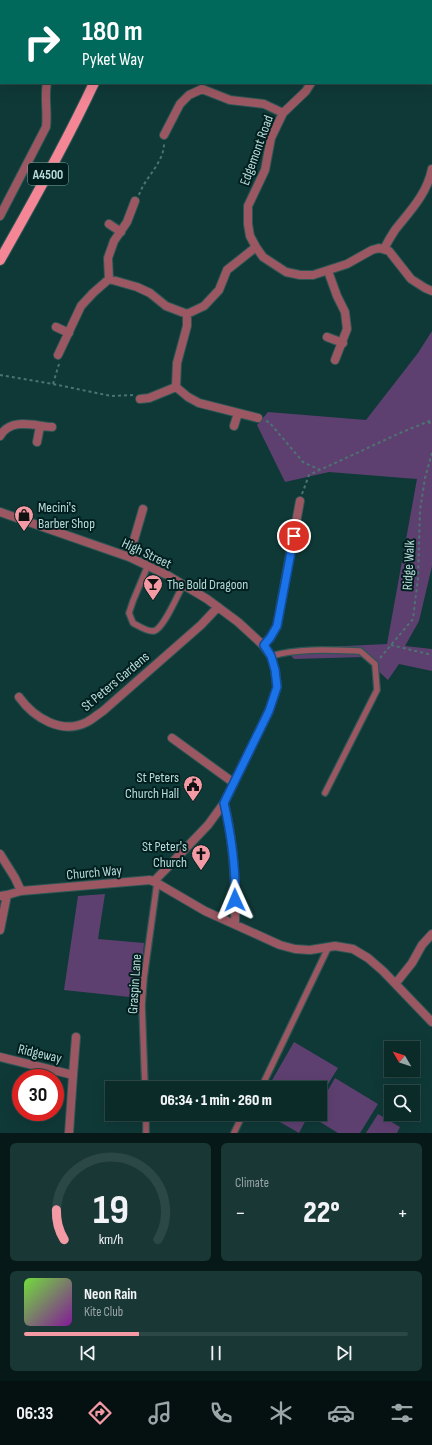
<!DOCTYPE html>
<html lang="en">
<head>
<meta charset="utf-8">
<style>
	:root { --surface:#0b2b29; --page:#193735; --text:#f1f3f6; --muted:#9aa7a8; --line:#2b4746; --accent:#f49aa5 }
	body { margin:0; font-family:"Sofia Sans Condensed",sans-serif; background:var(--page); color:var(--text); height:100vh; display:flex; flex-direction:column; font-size:15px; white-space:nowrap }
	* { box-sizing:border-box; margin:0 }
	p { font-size:13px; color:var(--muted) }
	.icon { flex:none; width:22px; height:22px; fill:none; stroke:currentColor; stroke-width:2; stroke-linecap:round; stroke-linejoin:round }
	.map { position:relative; height:1133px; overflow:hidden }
	.side { display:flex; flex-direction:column; gap:10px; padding:10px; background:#061817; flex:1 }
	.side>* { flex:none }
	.hud { position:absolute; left:0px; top:0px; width:432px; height:84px; box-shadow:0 4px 16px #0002,0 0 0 1px var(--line); background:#00695c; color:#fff; overflow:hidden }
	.needle { width:26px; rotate:309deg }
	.fabs { position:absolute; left:384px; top:1041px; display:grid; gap:8px }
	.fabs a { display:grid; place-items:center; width:36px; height:36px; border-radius:0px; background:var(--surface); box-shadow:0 4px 16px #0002,0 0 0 1px var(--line); font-size:20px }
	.speed { position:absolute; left:12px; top:1069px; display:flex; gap:8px; font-size:20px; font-weight:700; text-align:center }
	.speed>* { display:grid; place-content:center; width:52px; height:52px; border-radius:50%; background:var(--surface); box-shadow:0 4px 16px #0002,0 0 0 1px var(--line); line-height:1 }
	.speed .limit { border:6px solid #d22; background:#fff; color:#111 }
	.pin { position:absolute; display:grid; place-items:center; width:34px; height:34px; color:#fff; margin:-17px; border:2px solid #fff; border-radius:50%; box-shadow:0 1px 4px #0007 }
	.me { position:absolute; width:44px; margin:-22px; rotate:359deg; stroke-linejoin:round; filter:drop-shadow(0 0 3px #0008) }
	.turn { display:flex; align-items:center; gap:14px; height:84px; padding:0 16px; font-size:18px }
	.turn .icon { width:52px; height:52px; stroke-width:2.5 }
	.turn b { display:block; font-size:28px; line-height:34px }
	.big { font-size:30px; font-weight:800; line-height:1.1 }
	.side .widget { flex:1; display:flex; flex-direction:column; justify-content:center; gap:6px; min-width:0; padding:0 14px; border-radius:6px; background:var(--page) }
	.side .dial { align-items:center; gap:0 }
	.dial svg { height:104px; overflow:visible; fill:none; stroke:var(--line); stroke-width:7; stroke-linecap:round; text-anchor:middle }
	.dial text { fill:var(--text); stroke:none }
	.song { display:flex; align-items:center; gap:12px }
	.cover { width:48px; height:48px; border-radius:6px; background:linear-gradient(135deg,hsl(100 70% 55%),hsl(290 70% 35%)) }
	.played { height:4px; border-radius:2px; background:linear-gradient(90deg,var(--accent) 30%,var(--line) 30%) }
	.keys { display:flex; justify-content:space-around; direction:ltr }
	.heat { display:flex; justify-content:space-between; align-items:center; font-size:22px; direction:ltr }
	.side .tiles { flex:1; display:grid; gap:10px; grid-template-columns:1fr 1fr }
	.widget:last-child { grid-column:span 2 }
	.trip { position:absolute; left:105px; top:1081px; width:222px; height:40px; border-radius:0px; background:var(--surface); box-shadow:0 4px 16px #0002,0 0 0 1px var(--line); font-weight:800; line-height:40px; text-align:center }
	.tabs { display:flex; height:64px; justify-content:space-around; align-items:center; background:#041110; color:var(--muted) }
	.tabs .icon { width:28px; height:28px }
	.tabs .current { color:var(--accent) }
	.tabs b { font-size:18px; color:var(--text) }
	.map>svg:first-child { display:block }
</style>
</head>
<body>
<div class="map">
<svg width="432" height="1133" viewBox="0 0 432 1133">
	<rect width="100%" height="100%" fill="#0f3937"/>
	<path fill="#5e4070" d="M432,331V566L419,621L405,646L432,649V671L399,664L388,680L363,657L294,659L285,649L387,644L417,479L329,472L285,482L257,425L268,412L366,420L418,353Z
		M105,894L98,939L144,943L139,998L64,990L78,896Z
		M294,1042L338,1068L320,1097V1088H282L271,1082Z
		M335,1078L378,1104L360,1133H338L312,1117L314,1114H320V1104Z
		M266,1114H309L299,1133Z
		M378,1114L400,1127L397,1133H366Z"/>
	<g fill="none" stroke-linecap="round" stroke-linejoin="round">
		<g stroke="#2d5654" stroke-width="8">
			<path id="lane" d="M148,565L133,601L129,613L133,623C139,626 147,632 154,631C164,628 178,594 183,585
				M271,656C298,648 332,650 360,651L375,664L377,690L325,793
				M145,1086L153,1088
				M145,1088L142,1005L144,978L157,883
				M261,1088L328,948
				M146,1114V1133
				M234,1133L243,1114"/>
		</g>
		<g stroke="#2d5654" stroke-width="10">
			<path id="street" d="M80,1V0
				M331,1V0
				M311,83L306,91L283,113L271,138L265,170L248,206V224L250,236L256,247L263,257L286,272L300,275H313L347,264L372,250L379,248L389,251L411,279L425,288L432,291
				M164,135L180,104L189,95L202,89L230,100L264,104L283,113
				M0,216L46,127C48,112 44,97 47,83
				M109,224L121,232
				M256,247L227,270L219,290L204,306L187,314V326L177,363L176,387L188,397L199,403L258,418
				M384,249C387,243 391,236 395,230C410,211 427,194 432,169
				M328,271L337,296L345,312L347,329L335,360
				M109,279L108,258L114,241L127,222L135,201
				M56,327L69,333
				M327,337L343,343
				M58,355L81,306L93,293L109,279L137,287L150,293L166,306L187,314
				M140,399L149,398L176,387
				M234,426L238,413
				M0,436C11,417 34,426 52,427
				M37,442L40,426
				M0,512L129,557L167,575L207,599L238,622L263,645L271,656L275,670L277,687L269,711L224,803L208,825L165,870L154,881
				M129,557L143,509
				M263,645L270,638L277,626L300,501
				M19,697C34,718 62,735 87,722C93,719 98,714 103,711L201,625L218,607
				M172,738L234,783
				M224,803C234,843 236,883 235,924
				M0,854L15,878L21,891
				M0,896L7,895L21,891L150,880L157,883L205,911L280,945L295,949L310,950L335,946L353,949L368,958L383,971L432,1022
				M0,930L7,895
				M396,983L412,963L422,945L432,934
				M0,1057L73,1075L69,1133
				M73,1075L76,1037"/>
		</g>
		<g stroke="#2d5654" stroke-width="12">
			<path id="primary" d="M131,1V0
				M0,260C33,202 66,143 94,83"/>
		</g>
		<path stroke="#4c7371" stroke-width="2" stroke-dasharray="3 3" stroke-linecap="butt" d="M242,1V0
			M139,195C145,177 165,162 164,142
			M0,375L53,384L111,396L133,395
			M53,384L59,364
			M266,421L269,422L303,462L320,470
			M428,422L432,424
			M302,494L309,475L400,433L432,420
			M391,645L432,655
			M380,658L413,619L418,578L420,510L425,478L432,453"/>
		<use href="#lane" stroke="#9c5862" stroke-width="5.5"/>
		<use href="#street" stroke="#9c5862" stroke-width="8"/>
		<use href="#primary" stroke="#f48696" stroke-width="10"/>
	</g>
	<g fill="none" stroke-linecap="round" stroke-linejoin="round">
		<g stroke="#114b97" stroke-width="10">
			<path id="route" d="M235,900C236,868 231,834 224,803L269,711L277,687L275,670L271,656L264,645L270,638L277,626L294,536"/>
		</g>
		<use href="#route" stroke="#1a73e8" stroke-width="7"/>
	</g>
	<defs>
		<g id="shop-pin" transform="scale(1)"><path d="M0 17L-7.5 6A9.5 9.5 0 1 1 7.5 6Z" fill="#f49aa5" stroke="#001f1e"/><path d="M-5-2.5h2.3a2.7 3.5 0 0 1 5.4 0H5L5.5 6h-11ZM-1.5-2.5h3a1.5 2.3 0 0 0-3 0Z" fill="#111"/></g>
		<g id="bar-pin" transform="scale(1)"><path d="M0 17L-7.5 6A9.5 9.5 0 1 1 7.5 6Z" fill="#f49aa5" stroke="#001f1e"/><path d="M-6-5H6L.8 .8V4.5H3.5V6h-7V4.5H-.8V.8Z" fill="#111"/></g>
		<g id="civic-pin" transform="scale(1)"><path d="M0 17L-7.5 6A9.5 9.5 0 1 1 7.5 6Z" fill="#f49aa5" stroke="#001f1e"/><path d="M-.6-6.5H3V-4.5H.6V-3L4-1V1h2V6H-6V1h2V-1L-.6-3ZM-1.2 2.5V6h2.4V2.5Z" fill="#111"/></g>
		<g id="church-pin" transform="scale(1)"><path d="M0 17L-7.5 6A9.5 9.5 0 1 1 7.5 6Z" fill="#f49aa5" stroke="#001f1e"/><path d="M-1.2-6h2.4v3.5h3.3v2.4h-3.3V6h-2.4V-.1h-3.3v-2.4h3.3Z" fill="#111"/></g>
	</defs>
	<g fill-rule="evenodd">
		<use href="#shop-pin" x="24" y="515"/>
		<use href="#bar-pin" x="153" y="584"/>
		<use href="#civic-pin" x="193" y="785"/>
		<use href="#church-pin" x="201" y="854"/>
	</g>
	<g text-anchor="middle" stroke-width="4" stroke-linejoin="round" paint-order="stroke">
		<rect fill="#001f1e" stroke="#81a3a1" stroke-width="1" x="28" y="163" width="40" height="22" rx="3"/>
		<g font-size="13" font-weight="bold" fill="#b8dbd9">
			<text x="48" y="179">A4500</text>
		</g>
		<g font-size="14" fill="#b8dbd9" stroke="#001f1e">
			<text transform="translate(256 150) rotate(-70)" y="5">Edgemont Road</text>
			<text transform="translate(147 553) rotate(25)" y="5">High Street</text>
			<text transform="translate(408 565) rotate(-87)" y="5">Ridge Walk</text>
			<text transform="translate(115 681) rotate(-40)" y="5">St Peters Gardens</text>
			<text transform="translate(94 872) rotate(-5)" y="5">Church Way</text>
			<text transform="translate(134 984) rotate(-86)" y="5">Graspin Lane</text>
			<text transform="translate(40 1053) rotate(13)" y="5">Ridgeway</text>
		</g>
		<g font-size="14" fill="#b8dbd9" stroke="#001f1e" text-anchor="start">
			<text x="38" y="512">Mecini's<tspan x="38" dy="16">Barber Shop</tspan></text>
			<text x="167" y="589">The Bold Dragoon</text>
			<text x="179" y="782" text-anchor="end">St Peters<tspan x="179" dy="16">Church Hall</tspan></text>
			<text x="187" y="851" text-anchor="end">St Peter's<tspan x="187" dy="16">Church</tspan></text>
		</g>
	</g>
</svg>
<div class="fabs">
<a><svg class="needle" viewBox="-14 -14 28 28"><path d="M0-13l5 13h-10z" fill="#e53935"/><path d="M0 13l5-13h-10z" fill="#9aa7a8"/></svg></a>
<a><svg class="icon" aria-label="search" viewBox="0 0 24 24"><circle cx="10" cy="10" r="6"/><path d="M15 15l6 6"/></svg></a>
</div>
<div class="speed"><div class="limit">30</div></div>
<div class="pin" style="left:294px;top:536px;background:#d93025"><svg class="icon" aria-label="arrive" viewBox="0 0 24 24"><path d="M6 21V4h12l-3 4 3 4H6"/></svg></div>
<svg class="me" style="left:235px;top:900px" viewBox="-20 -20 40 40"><path d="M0-17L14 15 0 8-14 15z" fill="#1a73e8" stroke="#fff" stroke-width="4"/></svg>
<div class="trip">06:34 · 1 min · 260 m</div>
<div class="hud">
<div class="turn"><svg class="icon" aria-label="right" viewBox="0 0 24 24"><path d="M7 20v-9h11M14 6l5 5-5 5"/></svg><div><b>180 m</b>Pyket Way</div></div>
</div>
</div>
<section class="side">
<div class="tiles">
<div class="widget dial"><svg viewBox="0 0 100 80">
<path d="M14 69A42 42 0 1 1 86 69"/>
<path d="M14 69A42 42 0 0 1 8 46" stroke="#f49aa5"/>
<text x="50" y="56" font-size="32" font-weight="700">19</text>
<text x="50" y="72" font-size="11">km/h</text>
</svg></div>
<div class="widget"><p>Climate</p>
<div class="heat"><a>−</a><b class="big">22°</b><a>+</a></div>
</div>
<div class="widget">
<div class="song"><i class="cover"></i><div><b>Neon Rain</b><p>Kite Club</p></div></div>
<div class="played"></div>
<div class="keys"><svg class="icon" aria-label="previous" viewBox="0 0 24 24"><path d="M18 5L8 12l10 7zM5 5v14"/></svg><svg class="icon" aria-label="pause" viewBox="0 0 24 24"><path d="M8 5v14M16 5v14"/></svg><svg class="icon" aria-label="next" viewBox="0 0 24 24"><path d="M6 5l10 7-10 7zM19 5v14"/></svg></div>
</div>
</div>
</section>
<nav class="tabs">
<b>06:33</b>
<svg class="icon current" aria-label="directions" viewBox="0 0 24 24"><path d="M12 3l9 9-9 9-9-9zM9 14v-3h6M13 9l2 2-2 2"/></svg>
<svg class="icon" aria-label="music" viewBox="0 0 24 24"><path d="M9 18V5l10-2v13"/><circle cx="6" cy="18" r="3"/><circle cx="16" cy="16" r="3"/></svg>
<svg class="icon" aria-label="phone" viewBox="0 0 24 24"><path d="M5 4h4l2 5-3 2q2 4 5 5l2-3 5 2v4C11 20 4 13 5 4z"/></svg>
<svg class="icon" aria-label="climate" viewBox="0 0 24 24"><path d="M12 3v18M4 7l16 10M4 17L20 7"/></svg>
<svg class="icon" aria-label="car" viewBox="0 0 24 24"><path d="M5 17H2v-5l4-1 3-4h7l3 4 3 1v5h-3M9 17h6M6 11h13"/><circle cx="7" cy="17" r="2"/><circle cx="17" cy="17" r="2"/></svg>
<svg class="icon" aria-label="filters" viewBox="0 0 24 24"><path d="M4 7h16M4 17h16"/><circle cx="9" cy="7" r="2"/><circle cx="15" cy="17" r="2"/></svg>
</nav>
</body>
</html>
